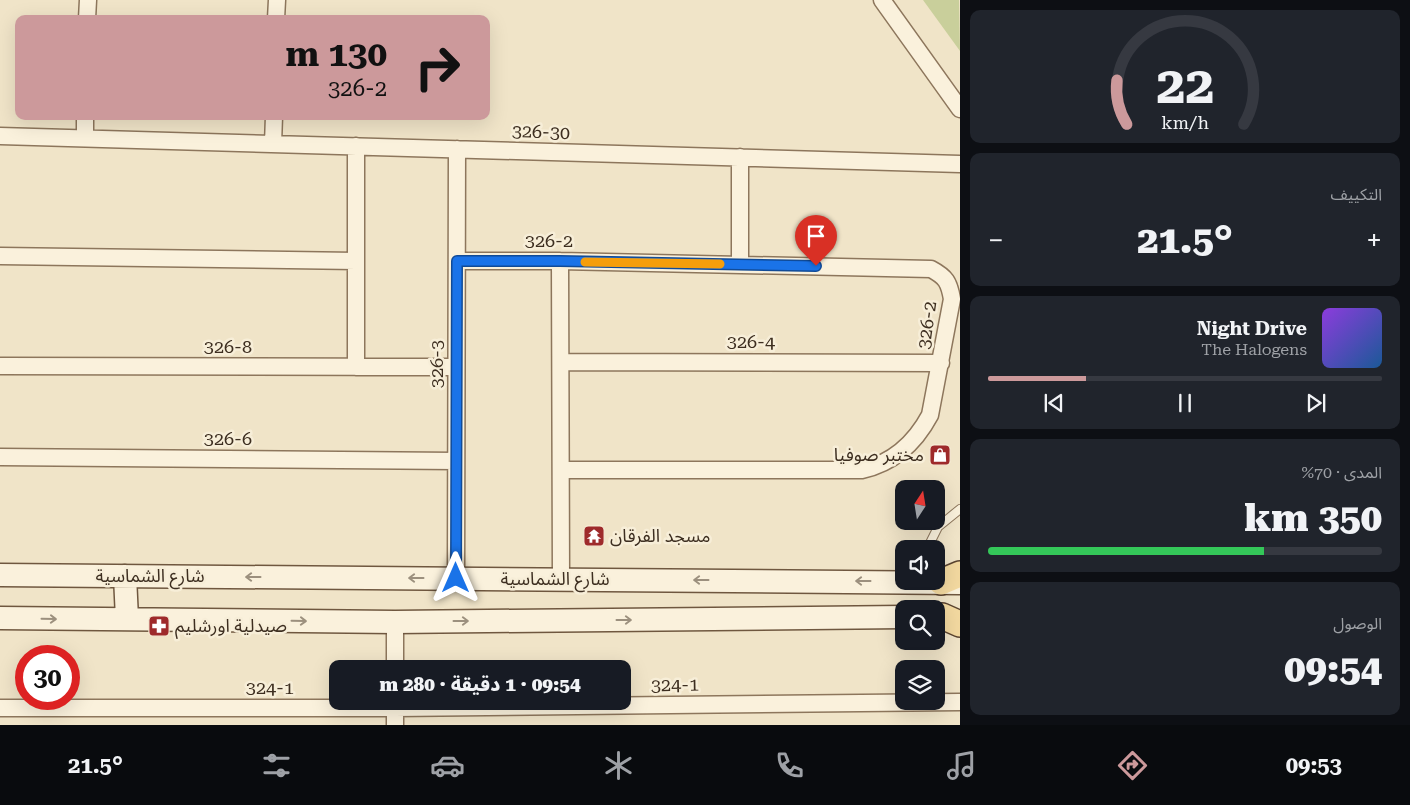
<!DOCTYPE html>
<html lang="ar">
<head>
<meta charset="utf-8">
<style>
	:root { --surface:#171b24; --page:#20242c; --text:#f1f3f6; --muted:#9ea1a6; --line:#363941; --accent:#cc999b }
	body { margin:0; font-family:"Roboto Serif","Noto Sans Arabic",serif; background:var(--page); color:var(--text); direction:rtl; height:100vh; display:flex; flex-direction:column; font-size:19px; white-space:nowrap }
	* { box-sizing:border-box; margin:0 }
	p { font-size:16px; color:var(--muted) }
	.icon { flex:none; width:28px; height:28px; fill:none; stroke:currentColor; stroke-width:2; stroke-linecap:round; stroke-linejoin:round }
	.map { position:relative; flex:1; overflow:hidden; direction:ltr }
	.panel { display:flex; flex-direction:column; gap:10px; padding:10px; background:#0d0f14; width:450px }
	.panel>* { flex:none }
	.top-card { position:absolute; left:15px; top:15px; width:475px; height:105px; border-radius:10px; box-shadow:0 5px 20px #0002; direction:rtl; background:#cc999b; color:#111; overflow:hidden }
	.needle { width:32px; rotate:12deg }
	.fabs { position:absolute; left:895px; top:480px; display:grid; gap:10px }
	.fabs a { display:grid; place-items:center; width:50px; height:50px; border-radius:10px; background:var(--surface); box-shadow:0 5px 20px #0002; font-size:25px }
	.speed { position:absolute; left:15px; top:645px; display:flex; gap:10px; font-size:25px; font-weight:700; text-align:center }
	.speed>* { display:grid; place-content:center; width:65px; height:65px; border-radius:50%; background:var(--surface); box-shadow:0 5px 20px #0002; line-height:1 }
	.speed .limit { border:8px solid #d22; background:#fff; color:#111 }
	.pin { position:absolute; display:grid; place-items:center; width:42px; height:42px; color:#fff; margin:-51px -21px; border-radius:50% 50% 50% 0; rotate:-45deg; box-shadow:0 0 5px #0007 }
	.pin .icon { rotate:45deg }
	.me { position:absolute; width:55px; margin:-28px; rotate:0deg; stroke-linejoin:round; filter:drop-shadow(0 0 4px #0008) }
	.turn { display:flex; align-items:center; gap:18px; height:105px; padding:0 20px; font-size:22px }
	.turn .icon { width:65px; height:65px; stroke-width:2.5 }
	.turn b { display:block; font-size:35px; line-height:42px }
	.big { font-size:38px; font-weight:800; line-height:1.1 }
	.panel .widget { flex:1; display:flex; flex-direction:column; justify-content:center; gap:8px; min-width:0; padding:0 18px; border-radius:10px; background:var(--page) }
	.panel .dial { align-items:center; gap:0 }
	.dial svg { height:130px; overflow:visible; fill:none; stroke:var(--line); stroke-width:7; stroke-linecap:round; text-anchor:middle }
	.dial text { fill:var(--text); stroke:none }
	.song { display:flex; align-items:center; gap:15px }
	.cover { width:60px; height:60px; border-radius:8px; background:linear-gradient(135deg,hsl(270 70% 55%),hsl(210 70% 35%)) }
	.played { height:5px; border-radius:2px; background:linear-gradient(90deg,var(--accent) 25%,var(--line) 25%) }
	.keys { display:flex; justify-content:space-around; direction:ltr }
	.heat { display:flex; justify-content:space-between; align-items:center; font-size:28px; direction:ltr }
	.charge { height:8px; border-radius:4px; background:linear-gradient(90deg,#34c759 70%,var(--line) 0) }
	.trip { position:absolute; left:329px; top:660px; width:302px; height:50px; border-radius:10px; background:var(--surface); box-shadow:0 5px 20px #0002; font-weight:800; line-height:50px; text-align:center; direction:rtl }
	.tab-bar { display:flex; height:80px; justify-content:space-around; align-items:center; background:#090b0e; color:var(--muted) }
	.tab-bar .icon { width:35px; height:35px }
	.tab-bar .on { color:var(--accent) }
	.tab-bar b { font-size:22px; color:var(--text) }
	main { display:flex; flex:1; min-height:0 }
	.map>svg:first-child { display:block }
</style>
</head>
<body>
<main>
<section class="panel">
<div class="widget dial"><svg viewBox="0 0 100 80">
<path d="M14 69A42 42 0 1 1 86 69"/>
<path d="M14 69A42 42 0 0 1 8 42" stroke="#cc999b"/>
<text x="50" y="56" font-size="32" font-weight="700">22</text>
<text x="50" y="72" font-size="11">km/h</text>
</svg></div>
<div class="widget"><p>التكييف</p>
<div class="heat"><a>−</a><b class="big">21.5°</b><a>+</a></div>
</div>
<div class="widget">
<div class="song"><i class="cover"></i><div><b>Night Drive</b><p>The Halogens</p></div></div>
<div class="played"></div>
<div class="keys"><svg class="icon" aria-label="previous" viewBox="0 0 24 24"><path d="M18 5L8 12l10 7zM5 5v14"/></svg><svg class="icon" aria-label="pause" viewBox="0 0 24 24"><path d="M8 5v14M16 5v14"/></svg><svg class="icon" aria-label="next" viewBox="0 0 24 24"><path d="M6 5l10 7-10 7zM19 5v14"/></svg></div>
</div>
<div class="widget"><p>المدى · 70%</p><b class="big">350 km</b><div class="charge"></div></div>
<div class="widget"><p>الوصول</p><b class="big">09:54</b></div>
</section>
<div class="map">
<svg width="960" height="725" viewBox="0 0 960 725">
	<rect width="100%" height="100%" fill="#f0e4c8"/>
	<path fill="#c9cf9b" d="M923,0H959L960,51Z"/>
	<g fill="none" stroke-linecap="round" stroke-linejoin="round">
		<g stroke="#8d765c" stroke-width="10">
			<path id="lane" d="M927,549L938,527L960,509"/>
		</g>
		<g stroke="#8d765c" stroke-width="19">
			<path id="street" d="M882,0L960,109
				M87,19L88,0
				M276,19L277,0
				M0,136L960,164
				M85,138V116
				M273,144L274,116
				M356,146V367
				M740,157V265
				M0,256L356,261
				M457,261H560L931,269C946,277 949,282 952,299L930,415C915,443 893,463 862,470H561
				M560,261L561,579
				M561,362L941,363
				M0,366L456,367
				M0,457L456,461
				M456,578L457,149
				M395,622V669
				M395,701V725
				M0,708H395L960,702"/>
		</g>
		<g stroke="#6f573f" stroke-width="25">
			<path id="secondary" d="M0,575L959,583
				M125,576L127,619
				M0,618L395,622L904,617"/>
		</g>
		<g stroke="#5b4430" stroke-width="28">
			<path id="primary" d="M941,582L960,574
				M942,616L960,624"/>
		</g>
		<use href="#lane" stroke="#faf1dc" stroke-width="8"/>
		<use href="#street" stroke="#faf1dc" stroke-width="16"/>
		<use href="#secondary" stroke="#faf1dc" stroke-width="22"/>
		<use href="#primary" stroke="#f3d9a0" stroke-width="25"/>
	</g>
	<defs><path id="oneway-shaft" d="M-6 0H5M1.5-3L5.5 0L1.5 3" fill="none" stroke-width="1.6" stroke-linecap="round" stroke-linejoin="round" transform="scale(1.25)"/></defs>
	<g stroke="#9c907e">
		<use href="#oneway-shaft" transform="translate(253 577) rotate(-180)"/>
		<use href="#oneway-shaft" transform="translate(416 578) rotate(-180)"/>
		<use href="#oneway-shaft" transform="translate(701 580) rotate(-180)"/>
		<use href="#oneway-shaft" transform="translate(863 581) rotate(-180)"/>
		<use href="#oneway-shaft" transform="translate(49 619) rotate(1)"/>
		<use href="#oneway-shaft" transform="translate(624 620)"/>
		<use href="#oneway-shaft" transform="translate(299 621) rotate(1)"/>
		<use href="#oneway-shaft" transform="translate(461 621)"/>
	</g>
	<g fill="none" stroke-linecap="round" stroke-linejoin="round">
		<g stroke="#114b97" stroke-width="12">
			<path id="route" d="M456,578L457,261H560L816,266"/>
		</g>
		<use href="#route" stroke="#1a73e8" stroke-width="9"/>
		<path stroke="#f59e0b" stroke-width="9" d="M585,262L720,264"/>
	</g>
	<defs>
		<g id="shop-square" transform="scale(1.125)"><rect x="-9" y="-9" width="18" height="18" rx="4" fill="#9e2a2b" stroke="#f7eed8"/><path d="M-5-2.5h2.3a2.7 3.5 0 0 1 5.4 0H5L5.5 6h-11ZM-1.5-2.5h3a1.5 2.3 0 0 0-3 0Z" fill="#fff"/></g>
		<g id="temple-square" transform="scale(1.125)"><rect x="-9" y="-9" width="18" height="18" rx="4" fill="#9e2a2b" stroke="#f7eed8"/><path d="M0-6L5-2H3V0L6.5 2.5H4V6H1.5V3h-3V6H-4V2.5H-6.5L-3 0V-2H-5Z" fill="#fff"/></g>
		<g id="pharmacy-square" transform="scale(1.125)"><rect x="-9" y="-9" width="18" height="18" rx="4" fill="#9e2a2b" stroke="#f7eed8"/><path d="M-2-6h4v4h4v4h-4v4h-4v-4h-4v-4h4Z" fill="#fff"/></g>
	</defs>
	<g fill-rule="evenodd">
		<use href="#shop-square" x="940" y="455"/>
		<use href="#temple-square" x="594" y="536"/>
		<use href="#pharmacy-square" x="159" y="626"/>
	</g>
	<g text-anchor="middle" stroke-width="5" stroke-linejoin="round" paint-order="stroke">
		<g font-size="18" fill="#3d2e20" stroke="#f7eed8">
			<text transform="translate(541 132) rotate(2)" y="6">326-30</text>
			<text x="549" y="247">326-2</text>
			<text transform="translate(927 325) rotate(-82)" y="6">326-2</text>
			<text x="751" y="348">326-4</text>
			<text x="228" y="353">326-8</text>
			<text transform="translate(437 364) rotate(-90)" y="6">326-3</text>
			<text x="228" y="445">326-6</text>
			<text x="150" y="582">شارع الشماسية</text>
			<text x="555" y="585">شارع الشماسية</text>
			<text transform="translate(675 685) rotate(-1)" y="6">324-1</text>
			<text x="270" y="694">324-1</text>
		</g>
		<g font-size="18" fill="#3d2e20" stroke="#f7eed8" text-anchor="start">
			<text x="924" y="461" text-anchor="end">مختبر صوفيا</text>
			<text x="610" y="542">مسجد الفرقان</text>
			<text x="175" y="632">صيدلية اورشليم</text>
		</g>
	</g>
</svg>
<div class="fabs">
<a><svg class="needle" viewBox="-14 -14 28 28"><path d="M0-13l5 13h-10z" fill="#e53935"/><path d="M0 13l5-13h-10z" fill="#9ea1a6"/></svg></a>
<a><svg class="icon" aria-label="sound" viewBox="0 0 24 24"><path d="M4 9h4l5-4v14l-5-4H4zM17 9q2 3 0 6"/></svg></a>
<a><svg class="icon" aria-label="search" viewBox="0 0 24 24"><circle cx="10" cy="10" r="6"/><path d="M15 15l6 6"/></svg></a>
<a><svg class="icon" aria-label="layers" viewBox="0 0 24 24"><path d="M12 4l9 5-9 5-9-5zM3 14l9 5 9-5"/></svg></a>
</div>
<div class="speed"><div class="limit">30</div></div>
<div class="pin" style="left:816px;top:266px;background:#d93025"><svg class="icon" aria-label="arrive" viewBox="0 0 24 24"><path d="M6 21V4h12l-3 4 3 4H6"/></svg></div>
<svg class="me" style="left:456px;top:578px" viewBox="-20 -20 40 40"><path d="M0-17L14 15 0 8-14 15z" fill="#1a73e8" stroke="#fff" stroke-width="4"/></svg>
<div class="trip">09:54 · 1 دقيقة · 280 m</div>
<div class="top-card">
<div class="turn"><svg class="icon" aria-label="right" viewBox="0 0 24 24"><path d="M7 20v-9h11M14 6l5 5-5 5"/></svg><div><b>130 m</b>326-2</div></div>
</div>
</div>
</main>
<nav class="tab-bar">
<b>09:53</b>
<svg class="icon on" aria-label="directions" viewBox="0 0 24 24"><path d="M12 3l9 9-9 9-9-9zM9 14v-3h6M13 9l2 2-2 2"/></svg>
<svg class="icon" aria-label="music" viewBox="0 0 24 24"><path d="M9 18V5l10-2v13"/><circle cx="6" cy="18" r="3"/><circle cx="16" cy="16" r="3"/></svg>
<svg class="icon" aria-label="phone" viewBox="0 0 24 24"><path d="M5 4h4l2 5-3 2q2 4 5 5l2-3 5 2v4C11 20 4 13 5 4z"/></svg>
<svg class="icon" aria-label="climate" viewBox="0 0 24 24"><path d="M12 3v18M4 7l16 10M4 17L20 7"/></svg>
<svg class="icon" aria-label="car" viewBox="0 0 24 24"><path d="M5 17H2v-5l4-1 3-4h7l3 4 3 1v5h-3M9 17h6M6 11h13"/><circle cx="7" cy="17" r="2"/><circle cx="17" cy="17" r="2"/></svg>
<svg class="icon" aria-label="filters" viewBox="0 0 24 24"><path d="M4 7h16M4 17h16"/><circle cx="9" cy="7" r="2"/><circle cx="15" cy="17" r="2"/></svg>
<b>21.5°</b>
</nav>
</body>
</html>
